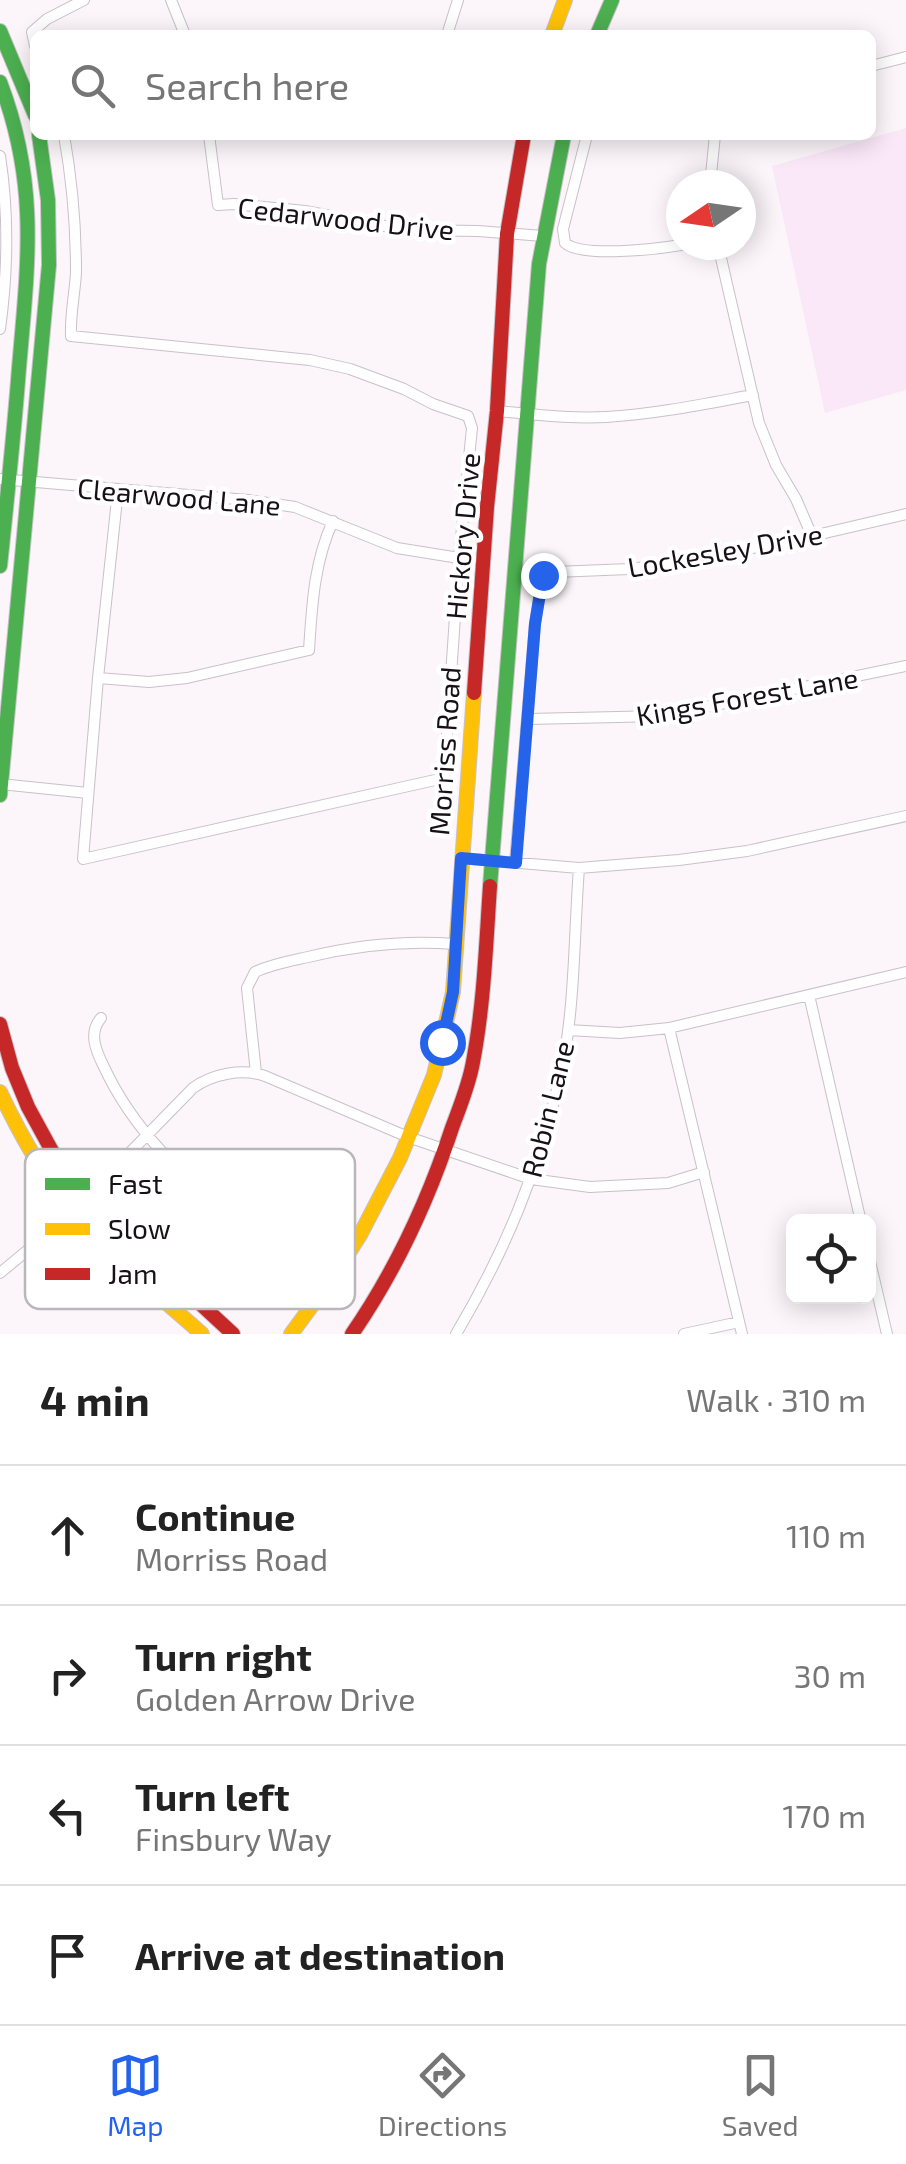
<!DOCTYPE html>
<html lang="en">
<head>
<meta charset="utf-8">
<style>
	body { margin:0; font-family:"Exo 2",sans-serif; background:#f6f6f6; color:#222 }
	.controls { position:absolute; right:30px; bottom:30px; display:grid; overflow:hidden; border-radius:15px; box-shadow:0 5px 25px #0003 }
	.controls button { width:90px; height:90px; display:grid; place-items:center; padding:0; border:0; border-bottom:2px solid #e0e0e0; background:#fff; color:#222; font:50px sans-serif }
	.compass { position:absolute; left:666px; top:170px; width:90px; height:90px; border-radius:50%; background:#fff; box-shadow:0 5px 25px #0003; rotate:257deg }
	.stop { position:absolute; width:30px; height:30px; margin:-22px; border:8px solid #2563eb; border-radius:50%; background:#fff }
	.stop.end { background:#2563eb; border-color:#fff; box-shadow:0 2px 10px #0008 }
	.list { margin:0; padding:0; list-style:none }
	h2 { display:flex; justify-content:space-between; align-items:center; height:130px; margin:0; padding:0 40px; font-size:42px }
	h2 small { font-size:32px; font-weight:400; color:#767676 }
	.list li { display:grid; grid-template-columns:65px 1fr auto; gap:30px; align-items:center; box-sizing:border-box; height:140px; padding:0 40px; border-top:2px solid #e0e0e0 }
	.list b { display:block; font-size:38px; white-space:nowrap }
	.list p { margin:0; font-size:32px; white-space:nowrap; color:#767676 }
	.list em { font-size:32px; font-style:normal; color:#767676 }
	.icon { flex:none; width:55px; height:55px; fill:none; stroke:currentColor; stroke-width:2; stroke-linecap:round; stroke-linejoin:round }
	.map { position:relative; flex:none; width:906px; height:1334px; overflow:hidden }
	.search { position:absolute; background:#fff; box-shadow:0 5px 25px #0003; left:30px; right:30px; top:30px; height:110px; display:flex; align-items:center; gap:25px; box-sizing:border-box; padding:0 35px; border-radius:15px; color:#767676; font-size:38px }
	.sheet { height:690px; background:#fff }
	nav { display:flex; justify-content:space-around; align-items:center; box-sizing:border-box; height:140px; border-top:2px solid #e0e0e0; background:#fff; font-size:28px; color:#767676 }
	nav a { display:grid; justify-items:center; gap:5px }
	nav .on { color:#2563eb }
	.map>svg:first-child { display:block }
	.green { fill:#fae7f8 }
	.lines { fill:none; stroke-linecap:round; stroke-linejoin:round }
	.street-casing { stroke:#c8c1c7; stroke-width:12 }
	.fast-casing { stroke:#c8c1c7; stroke-width:16 }
	.slow-casing { stroke:#c8c1c7; stroke-width:16 }
	.jam-casing { stroke:#c8c1c7; stroke-width:16 }
	.street { stroke:#fffefe; stroke-width:10 }
	.fast { stroke:#4caf50; stroke-width:14 }
	.slow { stroke:#ffc107; stroke-width:14 }
	.jam { stroke:#c62828; stroke-width:14 }
	.route { stroke:#2563eb; stroke-width:12 }
	.labels { text-anchor:middle; dominant-baseline:central; stroke-width:9; stroke-linejoin:round; paint-order:stroke }
	.street-label { font-size:28px; fill:#171016; stroke:#fff }
	.key { fill:#fff; stroke:#b9b7b9; stroke-width:2.5 }
	.key-label { font-size:28px; fill:#171016 }
</style>
</head>
<body>
<div class="map">
<svg width="906" height="1334" viewBox="0 0 906 1334">
	<rect width="100%" height="100%" fill="#fcf6fb"/>
	<path class="green" d="M906,128V390L825,413L772,166Z"/>
	<g class="lines">
		<defs>
			<path id="street" d="M171,0L185,35
				M447,35L458,0
				M35,46L32,32L47,19L84,0
				M871,66L906,57
				M64,135C72,180 76,226 76,272C75,293 70,314 71,336L310,360L350,369L404,389L433,404L468,416L472,428L459,558L444,778L83,859L98,678L118,490
				M209,135L218,205L234,204L305,211L406,230L478,231L543,236
				M587,135L563,229L565,243C582,258 657,249 681,245
				M0,156C9,214 8,271 0,329
				M710,185L715,135
				M718,245L759,423L776,465L796,499L812,536
				M497,411C533,414 569,419 606,417C656,414 704,404 753,395
				M0,479L248,500L295,507L397,548L459,558
				M98,678L149,682L187,678L309,650C312,605 314,562 333,521
				M528,719L662,716L906,666
				M0,784L88,793
				M461,858L579,868L679,860L747,851L906,816
				M515,863L535,623L543,575L555,572L629,569L679,563L812,536L906,514
				M809,995L861,1222
				M101,1018C88,1033 96,1051 104,1067C138,1140 192,1182 250,1233
				M669,1028L742,1334
				M568,1030L620,1033L669,1028L906,972
				M256,1073L247,988L255,972C272,964 290,961 308,957C357,945 404,940 455,944
				M868,1253L887,1334
				M0,1273L64,1220L193,1088C212,1074 242,1068 265,1076L408,1137L531,1179L590,1187L668,1183L704,1172
				M456,1334C506,1250 539,1169 561,1073C575,1010 574,933 579,868
				M684,1334L739,1322"/>
			<path id="fast" d="M0,31L35,115
				M597,35L612,0
				M0,82C39,184 28,263 19,368C14,434 7,500 0,566
				M0,795L49,265L48,200L39,135
				M490,886L539,264L564,135"/>
			<path id="slow" d="M552,35L565,0
				M0,1092C22,1139 48,1184 82,1223C118,1264 162,1298 202,1334
				M291,1334L336,1273L360,1235L400,1158L434,1075L453,992L474,693"/>
			<path id="jam" d="M474,693L487,507L497,411L507,234L524,135
				M0,1024L12,1068L28,1107L52,1151L85,1197L233,1334
				M352,1334C396,1270 428,1201 452,1128C460,1106 469,1085 473,1062C484,1004 486,945 490,886"/>
		</defs>
		<use href="#street" class="street-casing"/>
		<use href="#fast" class="fast-casing"/>
		<use href="#slow" class="slow-casing"/>
		<use href="#jam" class="jam-casing"/>
		<use href="#street" class="street"/>
		<use href="#fast" class="fast"/>
		<use href="#slow" class="slow"/>
		<use href="#jam" class="jam"/>
	</g>
	<g class="lines">
		<path class="route" d="M442,1042L453,992L461,858L516,863L535,624L543,575"/>
	</g>
	<g class="labels">
		<g class="street-label">
			<text transform="translate(346 218) rotate(6)">Cedarwood Drive</text>
			<text transform="translate(179 496) rotate(5)">Clearwood Lane</text>
			<text transform="translate(462 536) rotate(-85)">Hickory Drive</text>
			<text transform="translate(725 550) rotate(-10)">Lockesley Drive</text>
			<text transform="translate(747 696) rotate(-10)">Kings Forest Lane</text>
			<text transform="translate(444 751) rotate(-86)">Morriss Road</text>
			<text transform="translate(547 1109) rotate(-76)">Robin Lane</text>
		</g>
	</g>
	<rect x="25" y="1149" width="330" height="160" rx="15" class="key"/>
	<rect x="45" y="1178" width="45" height="12" fill="#4caf50"/>
	<rect x="45" y="1223" width="45" height="12" fill="#ffc107"/>
	<rect x="45" y="1268" width="45" height="12" fill="#c62828"/>
	<g class="key-label">
		<text x="108" y="1194">Fast</text>
		<text x="108" y="1239">Slow</text>
		<text x="108" y="1284">Jam</text>
	</g>
</svg>
<div class="controls">
<button><svg class="icon" aria-label="locate" viewBox="0 0 24 24"><circle cx="12" cy="12" r="6"/><path d="M12 2v4M12 18v4M2 12h4M18 12h4"/></svg></button>
</div>
<svg class="compass" viewBox="-18 -18 36 36"><path d="M0-13l5 13h-10z" fill="#e53935"/><path d="M0 13l5-13h-10z" fill="#767676"/></svg>
<div class="stop" style="left:442px;top:1042px"></div>
<div class="stop end" style="left:543px;top:575px"></div>
<div class="search"><svg class="icon" aria-label="search" viewBox="0 0 24 24"><circle cx="10" cy="10" r="6"/><path d="M15 15l6 6"/></svg>Search here</div>
</div>
<section class="sheet">
<h2>4 min<small>Walk · 310 m</small></h2>
<ul class="list">
<li><svg class="icon" aria-label="ahead" viewBox="0 0 24 24"><path d="M12 20V5M6 11l6-6 6 6"/></svg><div><b>Continue</b><p>Morriss Road</p></div><em>110 m</em></li>
<li><svg class="icon" aria-label="right" viewBox="0 0 24 24"><path d="M7 20v-9h11M14 6l5 5-5 5"/></svg><div><b>Turn right</b><p>Golden Arrow Drive</p></div><em>30 m</em></li>
<li><svg class="icon" aria-label="left" viewBox="0 0 24 24"><path d="M17 20v-9H6M10 6l-5 5 5 5"/></svg><div><b>Turn left</b><p>Finsbury Way</p></div><em>170 m</em></li>
<li><svg class="icon" aria-label="arrive" viewBox="0 0 24 24"><path d="M6 21V4h12l-3 4 3 4H6"/></svg><div><b>Arrive at destination</b></div></li>
</ul>
</section>
<nav>
<a class="on"><svg class="icon" aria-label="map" viewBox="0 0 24 24"><path d="M3 6l6-2 6 2 6-2v14l-6 2-6-2-6 2zM9 4v14M15 6v14"/></svg>Map</a>
<a><svg class="icon" aria-label="directions" viewBox="0 0 24 24"><path d="M12 3l9 9-9 9-9-9zM9 14v-3h6M13 9l2 2-2 2"/></svg>Directions</a>
<a><svg class="icon" aria-label="saved" viewBox="0 0 24 24"><path d="M7 4h10v16l-5-4-5 4z"/></svg>Saved</a>
</nav>
</body>
</html>
